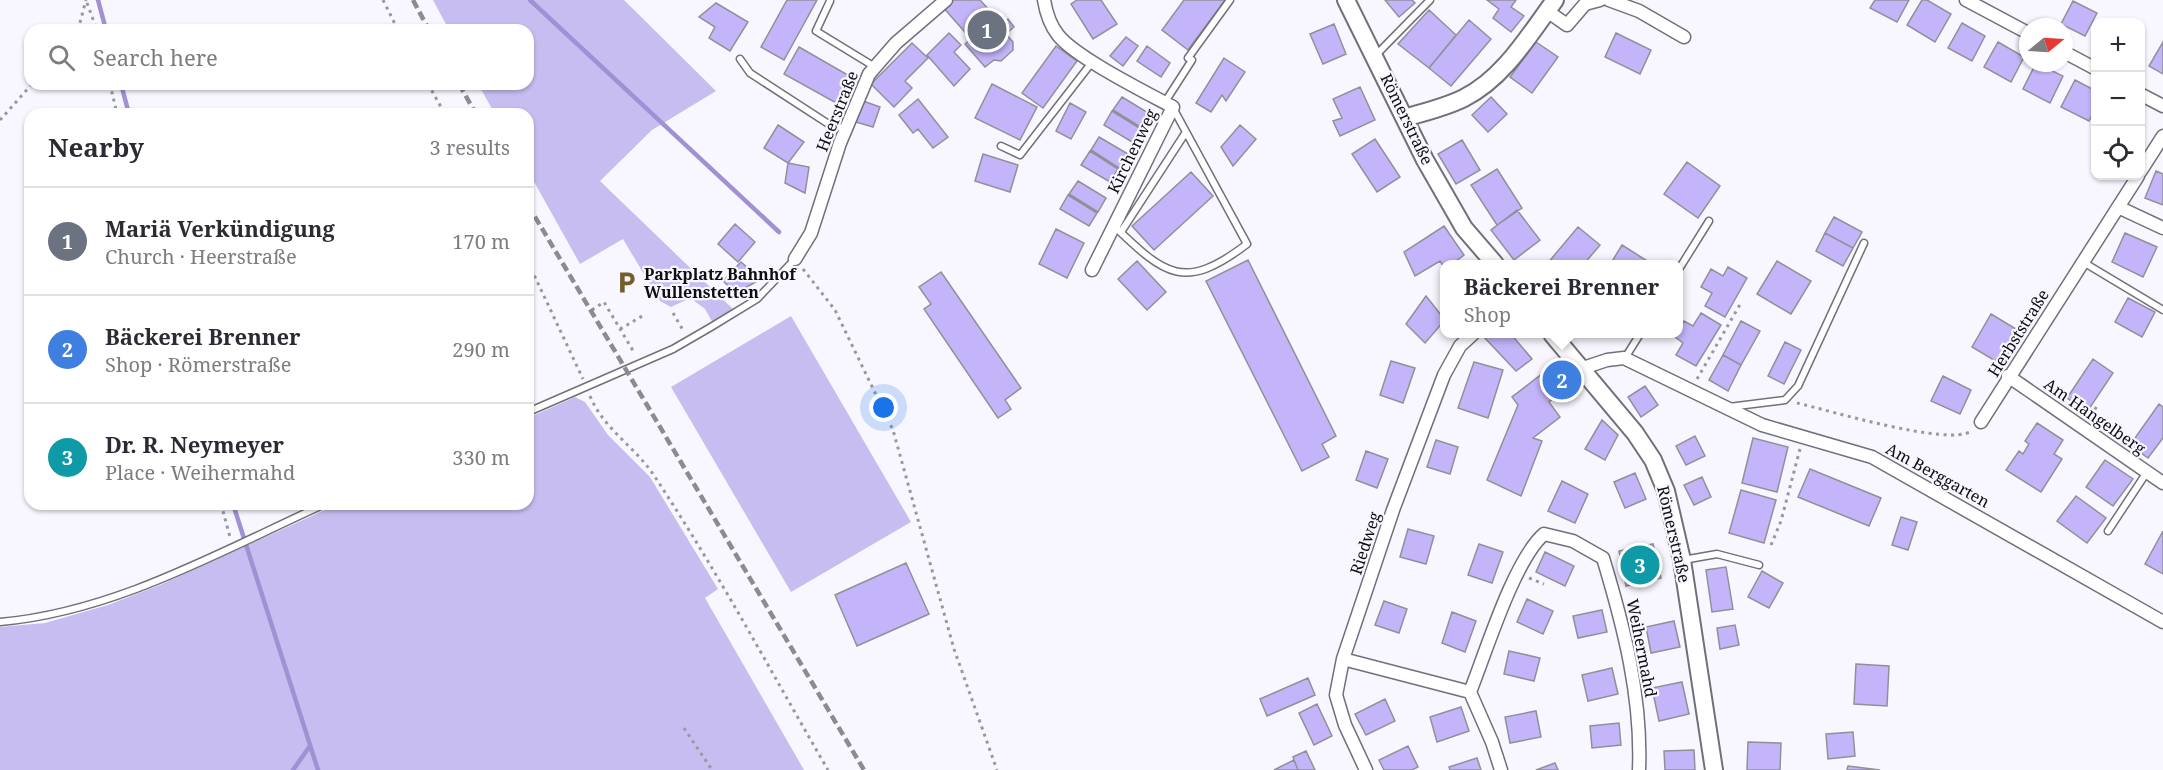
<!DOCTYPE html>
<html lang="en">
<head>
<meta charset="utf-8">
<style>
	body { margin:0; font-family:"Noto Serif",serif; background:#f7f7f7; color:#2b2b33 }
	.controls { position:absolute; right:18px; top:18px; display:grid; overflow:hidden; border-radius:12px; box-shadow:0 2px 4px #0004 }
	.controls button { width:54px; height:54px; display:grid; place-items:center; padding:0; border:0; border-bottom:2px solid #e1e1e2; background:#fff; color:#2b2b33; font:30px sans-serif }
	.compass { position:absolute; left:2019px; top:18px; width:54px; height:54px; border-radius:50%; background:#fff; box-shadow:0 2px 4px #0004; rotate:72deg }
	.you { position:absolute; left:884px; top:408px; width:21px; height:21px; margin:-15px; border:4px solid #fff; border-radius:50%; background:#1a73e8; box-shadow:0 0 0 9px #1a73e833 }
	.badge { display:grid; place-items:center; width:39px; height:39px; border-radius:50%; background:#745d2d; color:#fff; font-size:20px; font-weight:700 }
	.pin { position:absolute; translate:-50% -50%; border:3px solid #fff; box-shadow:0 2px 6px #0006 }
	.popup { position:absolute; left:1440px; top:260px; width:243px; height:78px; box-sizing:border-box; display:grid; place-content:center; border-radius:12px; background:#fff; filter:drop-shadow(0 2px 4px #0005); font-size:20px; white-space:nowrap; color:#7c7c81 }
	.popup b { font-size:22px; color:#2b2b33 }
	.popup::after { content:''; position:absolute; left:50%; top:100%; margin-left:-12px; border:12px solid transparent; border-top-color:#fff }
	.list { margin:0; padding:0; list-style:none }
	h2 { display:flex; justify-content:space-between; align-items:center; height:78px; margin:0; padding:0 24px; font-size:26px }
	h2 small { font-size:20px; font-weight:400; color:#7c7c81 }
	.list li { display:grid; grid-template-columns:39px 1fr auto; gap:18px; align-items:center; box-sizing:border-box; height:108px; padding:0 24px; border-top:2px solid #e1e1e2 }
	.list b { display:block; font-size:22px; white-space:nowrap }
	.list p { margin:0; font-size:20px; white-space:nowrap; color:#7c7c81 }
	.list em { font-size:20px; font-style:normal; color:#7c7c81 }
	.icon { flex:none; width:33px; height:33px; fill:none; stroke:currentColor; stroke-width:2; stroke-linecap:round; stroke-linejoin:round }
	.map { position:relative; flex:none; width:2163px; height:770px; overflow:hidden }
	.search { position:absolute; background:#fff; box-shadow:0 2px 4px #0004; left:24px; top:24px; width:510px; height:66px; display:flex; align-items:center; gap:15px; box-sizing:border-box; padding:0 21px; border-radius:18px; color:#7c7c81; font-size:22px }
	.panel { position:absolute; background:#fff; box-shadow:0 2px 4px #0004; left:24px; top:108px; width:510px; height:402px; border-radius:18px }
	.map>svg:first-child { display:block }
	.green { fill:#c8bdf1 }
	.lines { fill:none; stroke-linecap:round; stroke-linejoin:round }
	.stream { stroke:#a191d4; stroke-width:4.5 }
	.building { fill:#c4b5fa; stroke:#919099; stroke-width:1.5 }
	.lane-casing { stroke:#717079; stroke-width:9 }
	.street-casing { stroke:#717079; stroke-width:15 }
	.secondary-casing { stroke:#717079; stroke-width:20 }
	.path { stroke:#99989e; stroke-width:3; stroke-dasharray:3 4.5; stroke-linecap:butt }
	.lane { stroke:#fff; stroke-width:6 }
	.street { stroke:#fff; stroke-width:12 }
	.secondary { stroke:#fff; stroke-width:16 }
	.rail { stroke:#8c8b91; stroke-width:4.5; stroke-dasharray:9 4.5; stroke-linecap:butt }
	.labels { text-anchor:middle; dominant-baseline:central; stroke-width:4.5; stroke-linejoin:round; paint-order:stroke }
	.street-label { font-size:16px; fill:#0e0d10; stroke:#f8f7ff }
	.poi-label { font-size:16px; font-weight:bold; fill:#0e0d10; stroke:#f8f7ff; text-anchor:start }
</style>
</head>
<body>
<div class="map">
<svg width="2163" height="770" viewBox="0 0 2163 770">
	<rect width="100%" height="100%" fill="#f8f7ff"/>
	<path class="green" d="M433,0H624L716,91L652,130L600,181L735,311L714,325L705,309L693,300H686L671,307L660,301L623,239L580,264L528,171V114H495L478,84H528V30H449Z
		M791,316L911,522L791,592L671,387Z
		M575,397L585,402L608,435L650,477L718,589L705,598L804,770H0V627L45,623L108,605L160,585L338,504H528V418Z"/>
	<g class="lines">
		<path class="stream" d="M98,0L106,30
			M530,0L779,232
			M121,84L129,114
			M233,504L318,770
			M293,770L310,746"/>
	</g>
	<path class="building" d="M787,0H817L784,60L761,47Z
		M949,0H980L1002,24L1008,19L1014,27L1006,34L1013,42V50L1001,61L994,60L985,67L965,44L971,39L942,6Z
		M1077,0H1101L1117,24L1093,39L1071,4Z
		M1184,0H1225L1188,50L1162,30Z
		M1385,0H1412L1415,3L1399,17Z
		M1487,0H1516L1511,7L1524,16L1511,32L1493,18L1499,9Z
		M1875,0H1909L1897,22L1870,8Z
		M1922,0H1927L1951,14L1935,42L1907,25Z
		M2073,1L2097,13L2085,36L2061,24Z
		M716,3L748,22L730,51L709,38L715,27L699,17Z
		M1429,10L1456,35L1429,68L1398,44Z
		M1469,20L1491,39L1451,86L1429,68Z
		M1962,23L1985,36L1972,61L1948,48Z
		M1334,24L1346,54L1323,64L1310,34Z
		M949,33L961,45L954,52L970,69L954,86L927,55Z
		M1616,33L1651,50L1640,74L1605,57Z
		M1126,37L1138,46L1123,66L1110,56Z
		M1536,42L1558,57L1532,93L1510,77Z
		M1998,42L2024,57L2011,82L1984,67Z
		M2163,42V74L2149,66Z
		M912,43L928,58L905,81L912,88L894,107L871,84Z
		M1056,46L1077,61L1043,108L1022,93Z
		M1147,46L1170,63L1161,77L1137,61Z
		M799,47L853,78L838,104L784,74Z
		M1224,58L1245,72L1226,101L1222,95L1211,112L1196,103Z
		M2036,63L2063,76L2050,103L2023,89Z
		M2075,80L2096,91V107L2089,121L2061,107Z
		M992,84L1037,107L1020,140L975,118Z
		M1360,87L1375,120L1340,136L1333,121L1342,118L1333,99Z
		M1122,97L1150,114L1142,128L1113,110Z
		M1491,97L1507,114L1488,132L1472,115Z
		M918,99L948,137L933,148L918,129L913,133L899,115Z
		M863,101L880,107L873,127L856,122Z
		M1070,103L1086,112L1071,139L1056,131Z
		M1112,111L1141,129L1132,142L1104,125Z
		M778,125L804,142L788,163L764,148Z
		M1240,125L1256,139L1233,166L1221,147Z
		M1099,137L1128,154L1119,168L1091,150Z
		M1375,139L1400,177L1377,192L1352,154Z
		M1462,140L1480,170L1456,184L1438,154Z
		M1090,151L1118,169L1110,182L1081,165Z
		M983,154L1018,165L1010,192L975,181Z
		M1687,162L1720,186L1698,218L1664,194Z
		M788,163L809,167L805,193L785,183Z
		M1497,169L1522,208L1497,225L1471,185Z
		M2156,171L2163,174V205L2145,198Z
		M1191,172L1213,196L1154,250L1132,226Z
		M1078,181L1106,198L1098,212L1069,194Z
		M1068,195L1097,213L1089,226L1060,209Z
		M1517,210L1540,240L1514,260L1491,230Z
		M1834,217L1862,232L1853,248L1825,233Z
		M735,224L755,242L738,262L718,244Z
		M1444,226L1464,255L1452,264H1445V269L1440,261L1415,276L1404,252Z
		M1578,227L1600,245L1584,264H1547Z
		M1056,229L1084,243L1067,278L1039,264Z
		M1825,233L1853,248L1843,266L1816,251Z
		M2125,233L2157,247L2143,277L2112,262Z
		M1622,245L1652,264H1613L1611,263Z
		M1248,260L1336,436L1322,444L1329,457L1302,471L1206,281Z
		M1137,261L1166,292L1147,310L1118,279Z
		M1777,261L1811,281L1791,314L1757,294Z
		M741,262L761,279L736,293L723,281Z
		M1728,267L1747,278L1725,317L1705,306L1712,293L1701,287L1711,269L1723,276Z
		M941,272L1021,388L1005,400L1011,409L998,418L924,309L931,304L919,287Z
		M1426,296L1445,320L1425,343L1406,324Z
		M2128,298L2155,312L2142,337L2115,322Z
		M1701,313L1721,325L1696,366L1676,355L1683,343L1675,337L1684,321L1693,326Z
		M1991,314L2021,332L2002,365L1972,347Z
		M1741,321L1760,331L1741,365L1723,355Z
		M1481,334H1511L1532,359L1516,371Z
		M1785,342L1801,350L1784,384L1768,376Z
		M1723,355L1741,365L1728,391L1709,380Z
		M2093,359L2113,373L2087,412L2067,398Z
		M1391,361L1415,368L1403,403L1380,395Z
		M1474,362L1503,370L1488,418L1458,408Z
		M1556,363L1573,383L1549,402L1560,417L1533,438L1542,441L1521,496L1487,480L1518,405L1512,397Z
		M1943,376L1971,390L1960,414L1931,401Z
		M1645,386L1658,405L1641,417L1628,397Z
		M2159,404L2163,407V438L2148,458L2130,445Z
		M1602,420L1618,435L1605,460L1585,449Z
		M2037,423L2063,440L2054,454L2062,459L2041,492L2006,470L2019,451L2023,454L2029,444L2025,441Z
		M1695,436L1705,456L1686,465L1676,446Z
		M1753,438L1788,447L1777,492L1742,483Z
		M1436,440L1458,447L1450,474L1427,467Z
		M1366,451L1388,459L1377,488L1356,480Z
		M2105,460L2133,479L2113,506L2086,487Z
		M1810,469L1881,498L1869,526L1798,497Z
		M1635,473L1646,499L1625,508L1614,482Z
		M1702,477L1711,497L1694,505L1684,485Z
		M1562,481L1588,494L1575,523L1548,511Z
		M1741,490L1776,500L1764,543L1729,533Z
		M2076,496L2106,518L2087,543L2057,521Z
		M1901,517L1917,522L1908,550L1892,545Z
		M1408,529L1434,536L1426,564L1400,557Z
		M2163,531V574L2145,564Z
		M1479,544L1503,552L1492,583L1468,575Z
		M1653,544L1661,578L1626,586L1619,551Z
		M1545,552L1574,566L1565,586L1536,572Z
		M906,563L929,614L857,646L835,595Z
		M1726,567L1733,609L1712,612L1706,570Z
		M1762,571L1783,583L1769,608L1748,597Z
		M1527,599L1553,611L1543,634L1517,622Z
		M1384,601L1407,609L1399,633L1375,625Z
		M1602,610L1607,632L1578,638L1573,616Z
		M1452,612L1476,621L1465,652L1442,643Z
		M1674,621L1680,647L1651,653L1646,627Z
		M1735,625L1739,645L1720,649L1717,628Z
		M1509,651L1540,658L1534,681L1504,674Z
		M1856,664L1889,666L1887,706L1854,704Z
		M1612,668L1618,694L1588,701L1582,675Z
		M1308,678L1315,695L1267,716L1260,699Z
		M1682,682L1689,714L1659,721L1652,688Z
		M1385,699L1395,721L1366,735L1355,714Z
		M1317,704L1332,736L1314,745L1299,713Z
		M1461,707L1469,731L1437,742L1430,717Z
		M1536,711L1541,737L1510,743L1505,717Z
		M1619,723L1621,745L1592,748L1590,726Z
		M1853,732L1855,756L1828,759L1826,734Z
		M1748,742L1781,743L1780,770H1747Z
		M1408,746L1418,767L1412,770H1384L1379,760Z
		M1694,750L1695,770H1665L1664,751Z
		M1306,751L1315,770H1298L1294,760L1293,757Z
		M1477,758L1481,770H1450L1449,767Z
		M1294,760L1298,770H1274Z
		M1555,763L1558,770H1536Z
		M1848,766L1880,770H1847Z"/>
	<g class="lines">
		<defs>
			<path id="lane" d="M830,1L816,31L875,67
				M1376,55L1430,0
				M740,59L750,73L827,123L845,129
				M1165,102L1192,60L1188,58L1230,0
				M1001,146L1020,155L1093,61
				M1114,226C1165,275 1184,292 1247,244L1173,108
				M1121,232L1186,132
				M2083,262L2163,310
				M1679,269L1709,221
				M1625,358L1640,334
				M1729,407L1785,400L1798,386L1864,243
				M528,412L673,349L711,327L757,299L795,259
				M2108,531L2147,472
				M1683,560L1717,554L1759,565
				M0,622C115,612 221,551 325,504"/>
			<path id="street" d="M1044,0C1046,12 1050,25 1058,35C1075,57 1145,92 1173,107L1092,270
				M1609,0L1639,11L1684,37
				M1966,0L2028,33
				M1547,11L1567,25L1585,4L1600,0
				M2064,52L2096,69
				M2140,94L2163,106
				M2140,172L2163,136
				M2118,207L2163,228
				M795,259L811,233L840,143L869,74L896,43L946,0
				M1583,368L1607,360L1624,358L1762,425L1872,457L2163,622
				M2008,376L2163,483
				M1981,422L2138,176
				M1343,659L1470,692
				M1366,770L1345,725L1336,695L1343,659L1393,510L1444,375L1460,346L1473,334
				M1501,770L1492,742L1470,692C1486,652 1514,560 1544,534L1573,541L1603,558C1624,627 1642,698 1639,770"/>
			<path id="secondary" d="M1346,0L1425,160L1464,228L1495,264
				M1407,117C1426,112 1446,107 1464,98C1504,78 1529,35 1555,0
				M1552,334L1635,433L1653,460L1666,491L1682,560L1714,770"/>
		</defs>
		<use href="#lane" class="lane-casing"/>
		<use href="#street" class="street-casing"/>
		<use href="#secondary" class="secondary-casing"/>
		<path class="path" d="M383,0L398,30
			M87,3L97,30
			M78,30L86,0
			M110,84L117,114
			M428,84L445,114
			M0,120L32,84
			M528,262L583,379
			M803,269L835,310L893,430L954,649L997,770
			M592,310L604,302L635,354
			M673,313L684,332
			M620,329L644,315
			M1697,379L1742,301
			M590,396C604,430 636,447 655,477C718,572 771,672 828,770
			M1797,403C1828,410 1949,447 1971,431
			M2091,416L2097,406
			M221,504L230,537
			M1771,545L1781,521L1800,449
			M1529,578L1544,584
			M684,728L712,770"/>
		<use href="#lane" class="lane"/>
		<use href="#street" class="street"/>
		<use href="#secondary" class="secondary"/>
		<path class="rail" d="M413,0L429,30
			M459,84L476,114
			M528,205L864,770"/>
	</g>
	<defs>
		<symbol id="parking-bare" viewBox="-9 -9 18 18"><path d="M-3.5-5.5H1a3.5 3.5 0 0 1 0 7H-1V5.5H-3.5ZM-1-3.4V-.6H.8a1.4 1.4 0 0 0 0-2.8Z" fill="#745d2d" stroke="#f8f7ff" stroke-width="2.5" paint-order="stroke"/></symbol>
	</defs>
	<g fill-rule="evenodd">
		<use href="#parking-bare" x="610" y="266" width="33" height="33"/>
	</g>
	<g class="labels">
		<g class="street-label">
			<text transform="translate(837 111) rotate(-68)">Heerstraße</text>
			<text transform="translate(1407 119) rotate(64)">Römerstraße</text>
			<text transform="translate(1132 151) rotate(-64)">Kirchenweg</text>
			<text transform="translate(2018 333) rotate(-58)">Herbststraße</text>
			<text transform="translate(2095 416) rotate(35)">Am Hangelberg</text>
			<text transform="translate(1938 475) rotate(29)">Am Berggarten</text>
			<text transform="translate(1674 534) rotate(77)">Römerstraße</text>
			<text transform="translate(1365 543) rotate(-72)">Riedweg</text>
			<text transform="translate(1642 648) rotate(79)">Weihermahd</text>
		</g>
		<g class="poi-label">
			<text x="644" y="274">Parkplatz Bahnhof<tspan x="644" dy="18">Wullenstetten</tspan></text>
		</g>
	</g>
</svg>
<div class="controls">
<button>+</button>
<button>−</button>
<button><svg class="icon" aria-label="locate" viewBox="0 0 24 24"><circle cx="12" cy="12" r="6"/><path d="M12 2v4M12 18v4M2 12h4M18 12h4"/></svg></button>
</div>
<svg class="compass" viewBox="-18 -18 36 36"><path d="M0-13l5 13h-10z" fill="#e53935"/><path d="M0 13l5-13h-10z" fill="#7c7c81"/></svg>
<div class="you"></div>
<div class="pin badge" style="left:987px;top:30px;background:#6b7280">1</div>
<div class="pin badge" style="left:1562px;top:380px;background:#3f7fe0">2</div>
<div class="popup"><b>Bäckerei Brenner</b>Shop</div>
<div class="pin badge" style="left:1640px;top:565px;background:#0f9aa8">3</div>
<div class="search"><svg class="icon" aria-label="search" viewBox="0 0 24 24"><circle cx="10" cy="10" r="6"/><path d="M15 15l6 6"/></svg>Search here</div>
<section class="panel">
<h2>Nearby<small>3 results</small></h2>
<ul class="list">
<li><span class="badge" style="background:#6b7280">1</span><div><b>Mariä Verkündigung</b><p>Church · Heerstraße</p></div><em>170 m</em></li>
<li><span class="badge" style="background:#3f7fe0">2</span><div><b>Bäckerei Brenner</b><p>Shop · Römerstraße</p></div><em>290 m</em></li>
<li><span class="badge" style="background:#0f9aa8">3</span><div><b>Dr. R. Neymeyer</b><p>Place · Weihermahd</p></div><em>330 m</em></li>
</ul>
</section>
</div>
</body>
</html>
